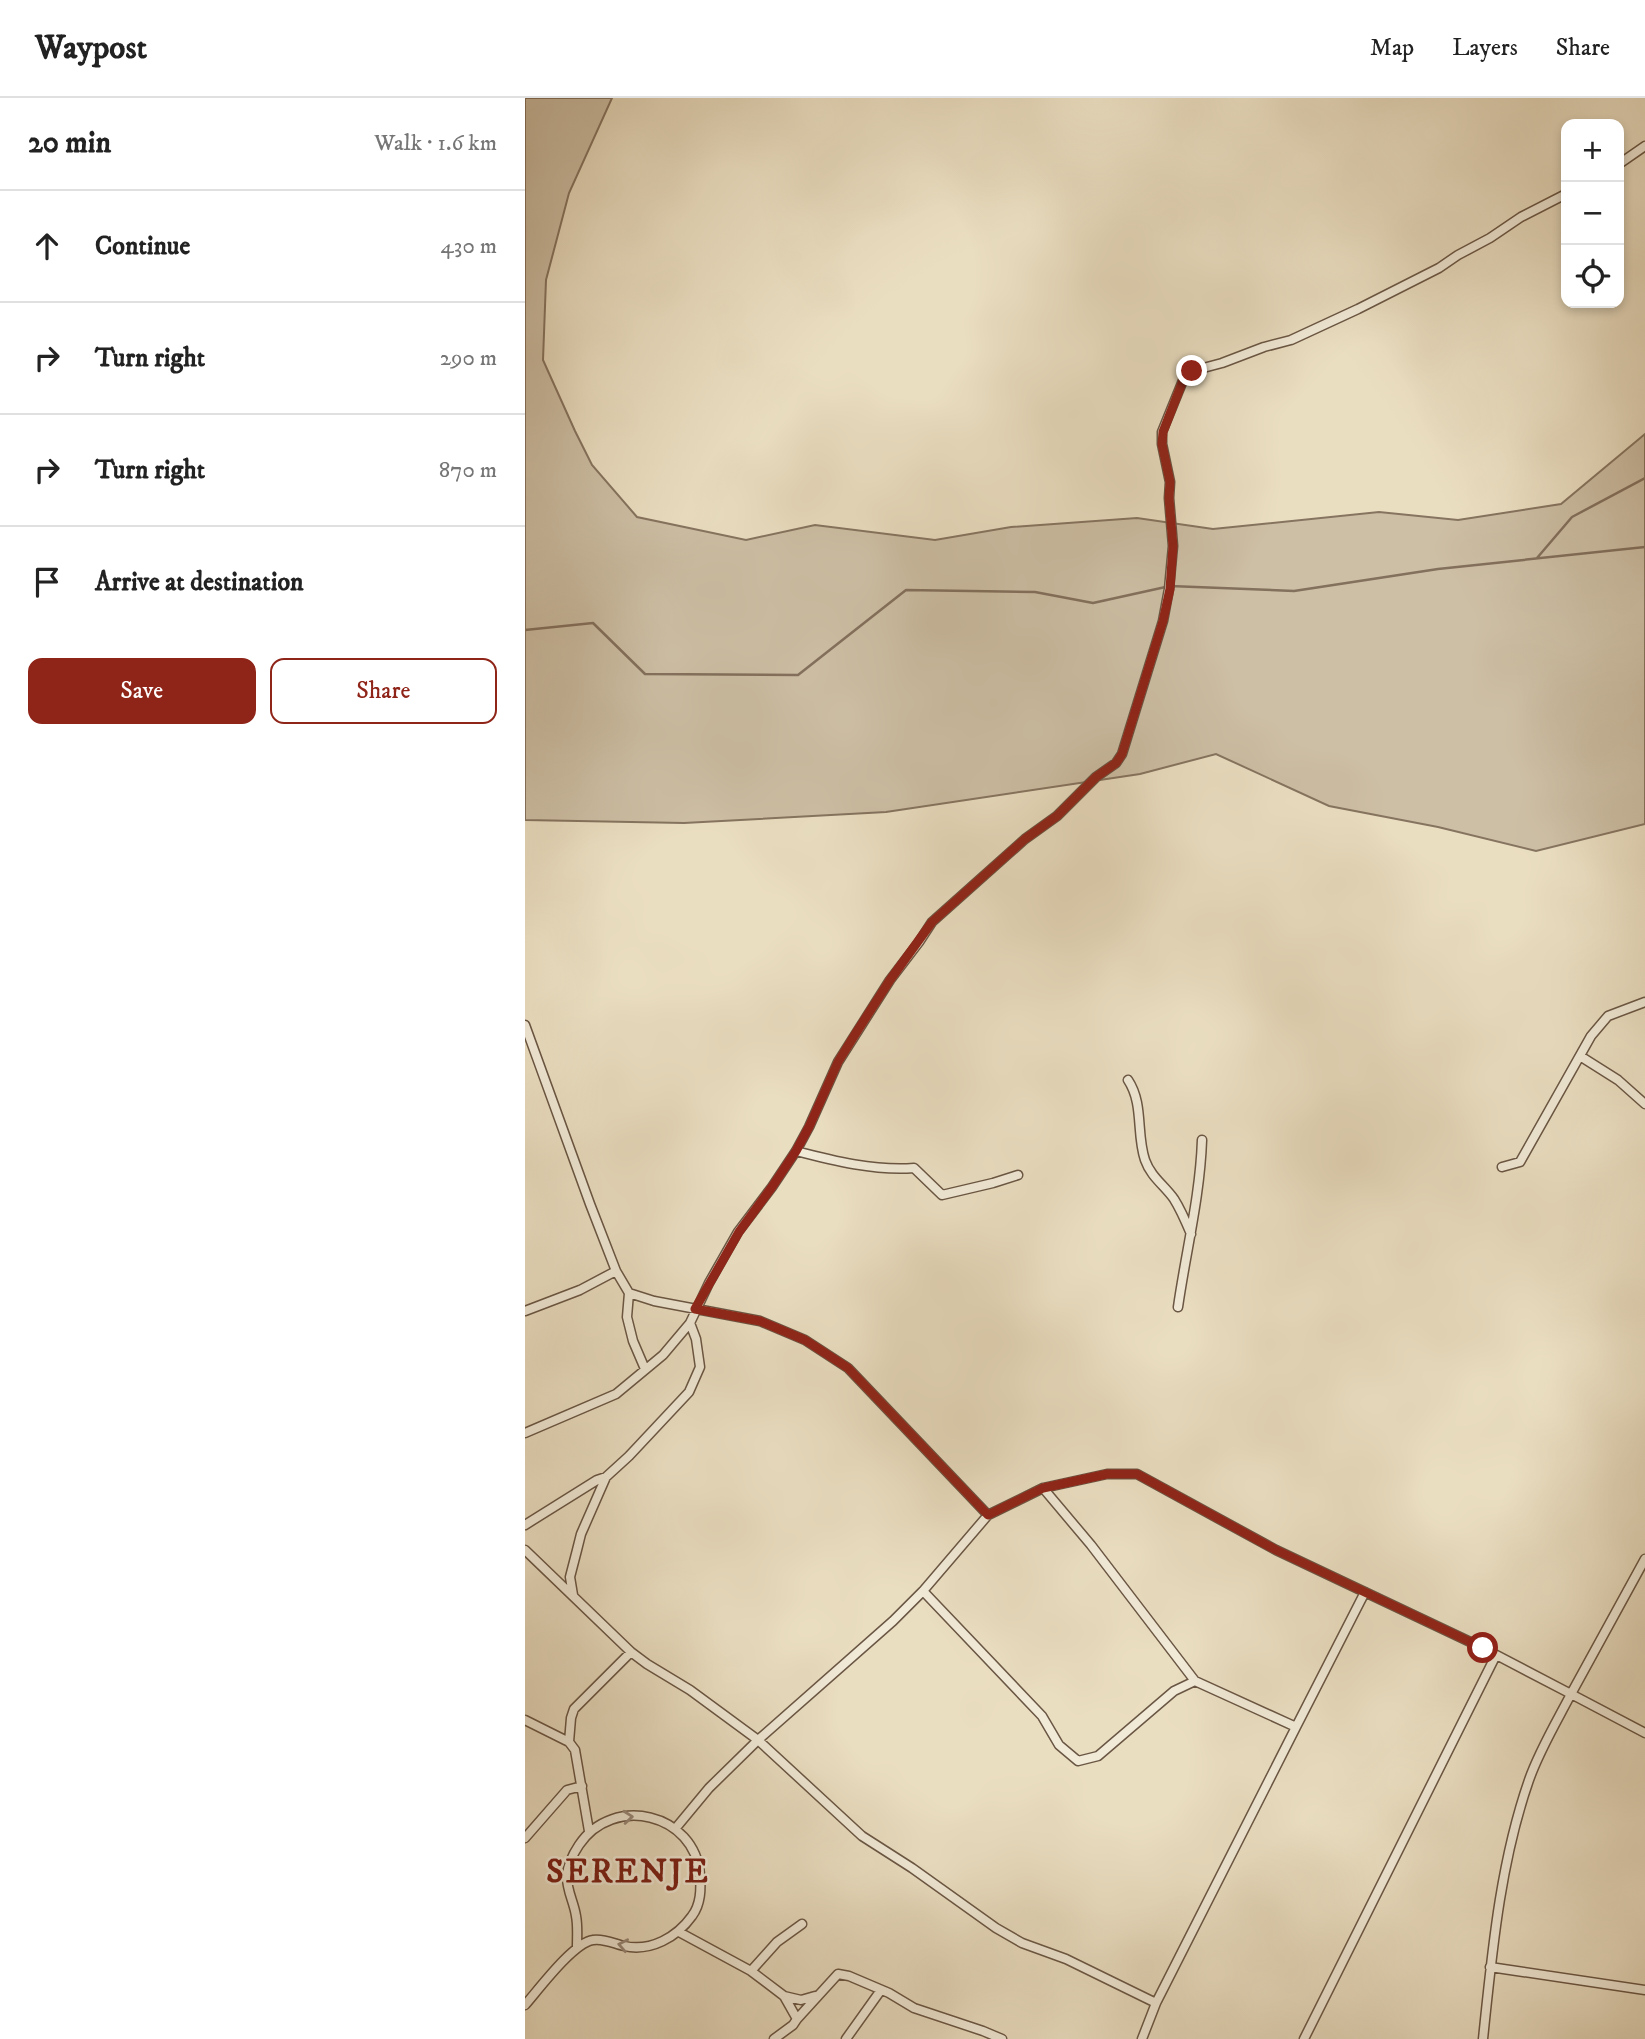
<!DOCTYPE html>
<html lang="en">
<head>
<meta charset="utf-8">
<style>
	body { margin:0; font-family:"IM FELL DW Pica",serif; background:#f2f2f2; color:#222 }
	.controls { position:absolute; right:21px; top:21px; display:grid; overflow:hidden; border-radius:14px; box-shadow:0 4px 10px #0003 }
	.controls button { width:63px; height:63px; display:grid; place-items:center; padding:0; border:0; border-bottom:2px solid #e0e0e0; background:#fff; color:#222; font:35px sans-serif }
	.stop { position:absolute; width:21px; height:21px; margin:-16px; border:5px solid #8f2418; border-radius:50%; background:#fff }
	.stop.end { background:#8f2418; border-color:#fff; box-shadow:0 2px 7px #0008 }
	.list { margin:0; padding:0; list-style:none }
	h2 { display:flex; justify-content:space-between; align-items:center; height:91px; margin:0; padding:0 28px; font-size:30px }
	h2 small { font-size:23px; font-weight:400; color:#767676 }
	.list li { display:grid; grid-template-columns:46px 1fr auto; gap:21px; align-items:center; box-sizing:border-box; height:112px; padding:0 28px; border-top:2px solid #e0e0e0 }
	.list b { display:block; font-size:26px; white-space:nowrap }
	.list em { font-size:23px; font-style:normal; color:#767676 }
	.actions { display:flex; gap:14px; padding:21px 28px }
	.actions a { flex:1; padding:16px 0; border:2px solid #8f2418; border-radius:14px; text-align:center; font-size:24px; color:#8f2418 }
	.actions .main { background:#8f2418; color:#fff }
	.icon { flex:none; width:38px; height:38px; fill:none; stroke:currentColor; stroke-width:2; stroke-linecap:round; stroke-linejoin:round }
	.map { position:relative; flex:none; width:1120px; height:1941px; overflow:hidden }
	header { display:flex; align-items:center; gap:42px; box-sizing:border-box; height:98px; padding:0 35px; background:#fff; border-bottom:2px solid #e0e0e0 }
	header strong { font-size:33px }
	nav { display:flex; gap:38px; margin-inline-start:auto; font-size:24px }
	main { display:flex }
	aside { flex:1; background:#fff }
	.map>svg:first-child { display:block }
	.green { fill:#cdbfa5; stroke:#867460; stroke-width:2 }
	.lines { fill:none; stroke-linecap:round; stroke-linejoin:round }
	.stream { stroke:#83705d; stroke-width:2.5 }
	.street-casing { stroke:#6a5644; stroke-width:11 }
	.street { stroke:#f1ead7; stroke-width:8 }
	.oneway { stroke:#988979 }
	.route { stroke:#8f2418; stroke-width:9 }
	.labels { text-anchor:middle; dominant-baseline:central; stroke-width:5; stroke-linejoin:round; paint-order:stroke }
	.district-label { font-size:33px; font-weight:bold; letter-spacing:2px; fill:#7a1f14; stroke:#f1ead7 }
</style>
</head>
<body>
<header>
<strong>Waypost</strong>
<nav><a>Map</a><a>Layers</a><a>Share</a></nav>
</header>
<main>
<aside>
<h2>20 min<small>Walk · 1.6 km</small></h2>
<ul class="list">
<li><svg class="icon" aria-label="ahead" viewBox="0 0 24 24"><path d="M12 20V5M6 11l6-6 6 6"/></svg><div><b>Continue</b></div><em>430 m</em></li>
<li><svg class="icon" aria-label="right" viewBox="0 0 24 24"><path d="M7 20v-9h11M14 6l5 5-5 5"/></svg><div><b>Turn right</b></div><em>290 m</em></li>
<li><svg class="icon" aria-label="right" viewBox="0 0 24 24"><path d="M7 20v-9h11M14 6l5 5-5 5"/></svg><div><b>Turn right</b></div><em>870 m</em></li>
<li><svg class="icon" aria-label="arrive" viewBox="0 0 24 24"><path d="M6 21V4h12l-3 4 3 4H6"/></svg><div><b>Arrive at destination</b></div></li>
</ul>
<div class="actions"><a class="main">Save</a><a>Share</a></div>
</aside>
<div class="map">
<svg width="1120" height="1941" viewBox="0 0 1120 1941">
	<rect width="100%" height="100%" fill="#eadec1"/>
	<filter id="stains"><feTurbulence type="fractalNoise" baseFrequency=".00286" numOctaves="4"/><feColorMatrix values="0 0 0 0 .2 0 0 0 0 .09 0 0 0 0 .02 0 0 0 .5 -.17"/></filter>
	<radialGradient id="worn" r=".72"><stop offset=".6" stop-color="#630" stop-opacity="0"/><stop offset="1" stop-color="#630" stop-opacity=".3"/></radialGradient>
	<path class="green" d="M0,0H87L44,95L21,182L18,262L50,333L67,367L112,419L221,442L290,427L410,442L486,429L612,420L688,431L854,414L933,422L1036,406L1120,336V726L1011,753L913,729L804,708L691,656L615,676L361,714L159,725L0,722Z"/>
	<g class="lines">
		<path class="stream" d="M1012,460L1047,419L1120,380
			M0,532L68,525L120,576L273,577L381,492L510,494L568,505L645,488L769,493L913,471L1120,449"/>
		<defs>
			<path id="street" d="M1094,66L1120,48
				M0,927L65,1106L91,1173L104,1195L129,1203L235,1223L280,1242L323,1270L463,1417
				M1055,958L1093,982L1120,1006
				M603,982C619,1006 611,1036 620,1062C626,1079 639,1087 649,1101C656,1112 661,1124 666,1136
				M271,1053C309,1063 350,1073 389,1070L417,1097L468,1085L493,1077
				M977,1069L995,1064L1066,938L1083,918L1120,904
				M104,1195L102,1219L108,1243L120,1271
				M653,1209C661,1153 675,1099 677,1042
				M0,1213L55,1192L91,1173
				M0,1335L91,1296L138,1257L165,1225
				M518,1390L566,1447L670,1583
				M0,1427L72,1382L81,1379L104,1358L164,1294L175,1269L171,1241L165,1225L184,1185L213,1134L247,1089L271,1053L284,1029L313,964L365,882L394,844L407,824L500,741L532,718L571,679L591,665L597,656L638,523L644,491L648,448L644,400L645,384L637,346V334L659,280L667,273L697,265L739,249L766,242L833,211L914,170L933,157L965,140L996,119L1041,96
				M0,1452L106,1554L122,1566L165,1592L233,1642L184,1690L150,1731
				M398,1493L517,1618L534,1647L553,1663L573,1658L649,1593L670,1583L771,1629L631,1905
				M48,1497L45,1479L52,1452L56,1436L81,1379
				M0,1622L44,1644L50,1652L64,1733
				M771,1629L840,1494
				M44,1644L46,1620L49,1611L106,1554
				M0,1740L42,1692L57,1688
				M277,1826L252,1844L226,1873L259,1898L272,1921L313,1876L324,1878L364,1895L389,1910L458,1933L477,1941
				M154,1834L226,1873
				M965,1869L1120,1892
				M259,1898L276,1902L290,1898
				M0,1907C14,1891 48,1845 68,1842C78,1840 90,1846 99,1848C126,1854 152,1839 167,1818C176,1806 176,1791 175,1777C170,1715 88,1696 54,1747C48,1756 43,1766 42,1777C41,1791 49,1804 51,1818C53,1828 52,1839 52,1849
				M249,1941L268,1927L272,1921
				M321,1941L356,1892
				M617,1941L631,1905L541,1861L497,1845L471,1830L387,1770L337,1738L233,1642L368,1523L398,1493L463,1417L518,1390L582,1376H612L751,1452L958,1550L1046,1596L1120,1461
				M779,1941L971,1557
				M958,1941C967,1855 975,1765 1004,1682C1014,1653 1032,1623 1046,1596L1120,1635"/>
		</defs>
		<use href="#street" class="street-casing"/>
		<use href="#street" class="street"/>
	</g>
	<defs><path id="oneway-chevron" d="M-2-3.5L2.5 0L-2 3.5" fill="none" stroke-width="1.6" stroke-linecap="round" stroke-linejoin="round" transform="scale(1.75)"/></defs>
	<g class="oneway">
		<use href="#oneway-chevron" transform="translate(103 1719) rotate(-5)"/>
		<use href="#oneway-chevron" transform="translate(98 1847) rotate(-169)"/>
	</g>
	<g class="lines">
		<path class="route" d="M667,273L659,280L638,334L637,346L645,384L644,400L648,448L645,491L638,523L597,656L591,665L571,679L532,718L500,741L407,824L365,882L331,935L313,964L284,1029L271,1053L247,1089L214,1134L170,1211L235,1223L280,1242L323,1270L463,1417L518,1390L582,1376H612L751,1452L958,1550"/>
	</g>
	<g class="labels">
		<g class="district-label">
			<text x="103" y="1774">SERENJE</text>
		</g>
	</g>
	<rect width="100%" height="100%" filter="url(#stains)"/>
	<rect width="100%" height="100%" fill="url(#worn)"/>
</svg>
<div class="controls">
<button>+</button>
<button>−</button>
<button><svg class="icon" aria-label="locate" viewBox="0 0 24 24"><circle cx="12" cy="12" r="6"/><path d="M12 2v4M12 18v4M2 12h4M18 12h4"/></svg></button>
</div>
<div class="stop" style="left:958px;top:1550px"></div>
<div class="stop end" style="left:667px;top:273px"></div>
</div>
</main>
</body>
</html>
